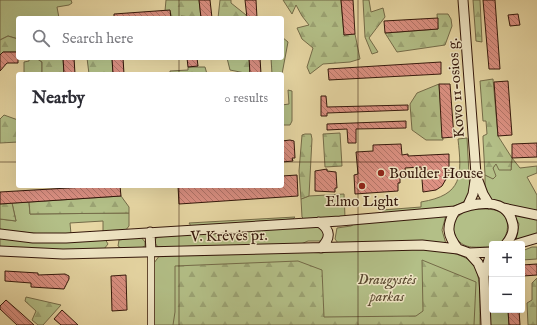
<!DOCTYPE html>
<html lang="en">
<head>
<meta charset="utf-8">
<style>
	body { margin:0; font-family:"IM FELL English",serif; background:#f7f7f7; color:#2b2b33 }
	.controls { position:absolute; right:12px; bottom:12px; display:grid; overflow:hidden; border-radius:4px; box-shadow:0 4px 16px #0002 }
	.controls button { width:36px; height:36px; display:grid; place-items:center; padding:0; border:0; border-bottom:1px solid #e1e1e2; background:#fff; color:#2b2b33; font:20px sans-serif }
	.list { margin:0; padding:0; list-style:none }
	h2 { display:flex; justify-content:space-between; align-items:center; height:52px; margin:0; padding:0 16px; font-size:17px }
	h2 small { font-size:13px; font-weight:400; color:#7c7c81 }
	.icon { flex:none; width:22px; height:22px; fill:none; stroke:currentColor; stroke-width:2; stroke-linecap:round; stroke-linejoin:round }
	.map { position:relative; flex:none; width:537px; height:325px; overflow:hidden }
	.search { position:absolute; background:#fff; box-shadow:0 4px 16px #0002; left:16px; top:16px; width:268px; height:44px; display:flex; align-items:center; gap:10px; box-sizing:border-box; padding:0 14px; border-radius:4px; color:#7c7c81; font-size:15px }
	.panel { position:absolute; background:#fff; box-shadow:0 4px 16px #0002; left:16px; top:72px; width:268px; height:116px; border-radius:4px }
	.map>svg:first-child { display:block }
	.green { fill:#b3bf87; stroke:#746b48 }
	.forest { fill:url(#forest-firs); stroke:#746b48 }
	.building { fill:url(#building-back-hatch); stroke:#34170a }
	.lines { fill:none; stroke-linecap:round; stroke-linejoin:round }
	.street-casing { stroke:#614730; stroke-width:8 }
	.secondary-casing { stroke:#34170a; stroke-width:11 }
	.street { stroke:#efe5c4; stroke-width:6 }
	.secondary { stroke:#efe5c4; stroke-width:9 }
	.grid { fill:none; stroke:#34170a; stroke-width:1; stroke-opacity:0.55 }
	.poi-dot { fill:#8f2418; stroke:#efe5c4; stroke-width:1.5 }
	.labels { text-anchor:middle; dominant-baseline:central; stroke-width:3; stroke-linejoin:round; paint-order:stroke }
	.street-label { font-size:15px; fill:#34170a; stroke:#efe5c4 }
	.poi-label { font-size:15px; fill:#34170a; stroke:#efe5c4; text-anchor:start }
	.park-label { font-size:15px; font-style:italic; fill:#5a4930; stroke:#efe5c4 }
</style>
</head>
<body>
<div class="map">
<svg width="537" height="325" viewBox="0 0 537 325">
	<defs>
		<pattern id="forest-firs" width="22" height="20" patternUnits="userSpaceOnUse"><rect width="22" height="20" fill="#b3bf87"/><path d="M5 1l3.5 6h-7zM16 11l3.5 6h-7z" fill="#9ba373"/></pattern>
		<pattern id="building-back-hatch" width="6" height="6" patternUnits="userSpaceOnUse"><rect width="6" height="6" fill="#dd9183"/><path d="M-1 5l2 2M0 0l6 6M5-1l2 2" fill="none" stroke="#b47569"/></pattern>
	</defs>
	<rect width="100%" height="100%" fill="#e7d7a4"/>
	<filter id="stains"><feTurbulence type="fractalNoise" baseFrequency=".005" numOctaves="4"/><feColorMatrix values="0 0 0 0 .2 0 0 0 0 .09 0 0 0 0 .02 0 0 0 .5 -.17"/></filter>
	<radialGradient id="worn" r=".72"><stop offset=".6" stop-color="#630" stop-opacity="0"/><stop offset="1" stop-color="#630" stop-opacity=".3"/></radialGradient>
	<path class="green" d="M0,0H71L72,3L69,5L57,7L59,18H18V39L8,36L0,40Z
		M29,58H36L42,62V74H24V62L29,61Z
		M288,90L292,91V121L290,125H282V105L289,104Z
		M467,138L470,192C468,196 467,199 463,202C447,212 404,213 384,214L382,210L421,207V202C463,195 462,176 458,139Z
		M512,158L520,168L537,166V173L527,177L537,195V212L493,201L485,194V175L493,178V168L496,163L511,170Z
		M344,194L345,217L304,219L302,217L301,199L309,196Z
		M29,202L30,214L129,213V226L125,231L103,232V221L70,223L71,234H42L0,230V219L16,221L12,203Z
		M481,209C486,209 493,209 498,211C511,217 509,232 502,242L492,244V246L489,247C470,247 462,250 452,231L456,218L467,210Z
		M513,213L537,219V234L516,240L519,224Z
		M446,215L442,230L446,244L426,241L338,243L335,239L337,228L351,226L356,223Z
		M295,217L293,219L191,226L189,223Z
		M320,225L327,233L322,241H308L301,244L158,247L154,242L157,237Z
		M141,237L145,242V246C139,250 123,251 118,246L119,240Z
		M0,238L105,239L108,244L104,249L39,250L0,247Z
		M415,248C483,254 480,260 480,325H154V263L160,255Z
		M492,258V310H508L509,325H489L488,276Z"/>
	<path class="forest" d="M166,0H199L201,18L181,16V18H171L170,11H165Z
		M220,0H231V3L246,15L247,18H218Z
		M283,0H341L344,35L355,34L360,59L350,62L323,64L310,74L307,67L313,48L302,39L297,28L309,25L302,16L296,5L292,14Z
		M363,0H369L371,12L383,8L385,17L369,38L378,52L372,54L365,37Z
		M473,0H480L482,42L476,41Z
		M437,14H448L451,19L452,26L445,45L397,52L385,33L438,29Z
		M8,36L18,39V52H3L0,55V40Z
		M282,37L288,42L282,74H272L271,58H282Z
		M36,58H63L64,74H42V62Z
		M87,58H112L113,74H89Z
		M227,58H249L250,74L230,70Z
		M188,67H205L207,74H170V71L188,70Z
		M493,79L498,136L512,158L511,170H499L496,164L493,168L496,176L493,179L485,175L483,139V136L487,134L486,121H483L480,81Z
		M439,84L443,140H426L412,130L410,104L417,93Z
		M4,115L18,120V142L0,143V119Z
		M340,133L342,166L325,167L323,134Z
		M305,134H311L312,139L309,196L301,199L299,171L302,135Z
		M121,196L129,207V213L30,214L29,202Z
		M12,203L16,221L0,219V204Z
		M532,247H537V259L522,260V251Z
		M422,260L476,282L474,325H173L175,312V266L298,261L322,270L324,317L416,316L423,311Z
		M537,278V325H528L527,303L532,300V283Z
		M26,297L61,305L43,325H38L32,320L36,311L25,301Z"/>
	<path class="building" d="M199,0H210L212,18H201Z
		M245,0H256L257,18H247Z
		M341,0H353L355,34L344,35Z
		M483,0H495L500,69H489Z
		M170,10L171,18H114V14Z
		M518,14L520,25L510,26L508,15Z
		M438,18V29L385,33L384,21Z
		M3,52H18V63H7L0,71V55Z
		M63,58H74L75,74H64Z
		M112,58H123L124,74H113Z
		M187,58H197L198,66L188,67Z
		M249,58H260L261,74H250Z
		M441,62V74L329,80L328,69Z
		M508,81L512,135L498,136L494,82Z
		M439,84H450L454,137L442,138Z
		M321,96H326L327,107L408,105V110L327,113V116H321Z
		M406,121V128L356,129V143H348L347,129L327,130V124Z
		M290,140L294,141L295,158H292L293,161L282,162V141Z
		M537,143V157L512,158V144Z
		M401,144L402,155L408,154V156L449,154V174L442,186L436,190L423,192L421,167L405,168L406,178H400V183H398V191L355,194L354,175L358,174L356,152L373,151V145Z
		M327,169V171L336,172L337,188H335V192L315,191V171Z
		M297,175L298,196L179,204L178,186H282V176Z
		M102,186H120L121,196L0,204V192Z
		M537,264V275L523,276L522,265Z
		M5,271L38,273V275L65,274L69,276V279L64,289L31,287V283L5,281Z
		M126,275L127,310L112,311L111,276Z
		M6,300L22,314L34,325H17L0,309V306Z
		M62,310L78,325H61L54,319Z
		M508,310H519L520,325H509Z"/>
	<g class="lines">
		<defs>
			<path id="street" d="M151,252V325"/>
			<path id="secondary" d="M463,0L476,174L473,194L468,205
				M477,178L483,194L489,204
				M503,208L537,215
				M319,222C331,230 331,238 321,248
				M150,232L151,252
				M0,234L33,238H66L340,221L455,211
				M517,244L537,238
				M0,251L63,254L422,245L458,249
				M492,252L469,253L458,249C447,235 446,226 455,211C472,203 505,196 512,221C515,229 512,237 506,244
				M469,253L478,263L483,275
				M486,325L484,276L491,253"/>
		</defs>
		<use href="#street" class="street-casing"/>
		<use href="#secondary" class="secondary-casing"/>
		<use href="#street" class="street"/>
		<use href="#secondary" class="secondary"/>
	</g>
	<path class="grid" d="M179,0V18M358,0V325M179,58V74M0,162H18M282,162H537M179,186V325"/>
	<g class="poi-dot">
		<circle cx="381" cy="173" r="4"/>
		<circle cx="362" cy="186" r="4"/>
	</g>
	<g class="labels">
		<g class="street-label">
			<text transform="translate(456 88) rotate(-94)">Kovo 11-osios g.</text>
			<text transform="translate(229 236) rotate(-1)">V. Krėvės pr.</text>
		</g>
		<g class="poi-label">
			<text x="389" y="173">Boulder House</text>
			<text x="362" y="201" text-anchor="middle">Elmo Light</text>
		</g>
		<g class="park-label">
			<text x="387" y="279">Draugystės<tspan x="387" dy="17">parkas</tspan></text>
		</g>
	</g>
	<rect width="100%" height="100%" filter="url(#stains)"/>
	<rect width="100%" height="100%" fill="url(#worn)"/>
</svg>
<div class="controls">
<button>+</button>
<button>−</button>
</div>
<div class="search"><svg class="icon" aria-label="search" viewBox="0 0 24 24"><circle cx="10" cy="10" r="6"/><path d="M15 15l6 6"/></svg>Search here</div>
<section class="panel">
<h2>Nearby<small>0 results</small></h2>
<ul class="list">
</ul>
</section>
</div>
</body>
</html>
